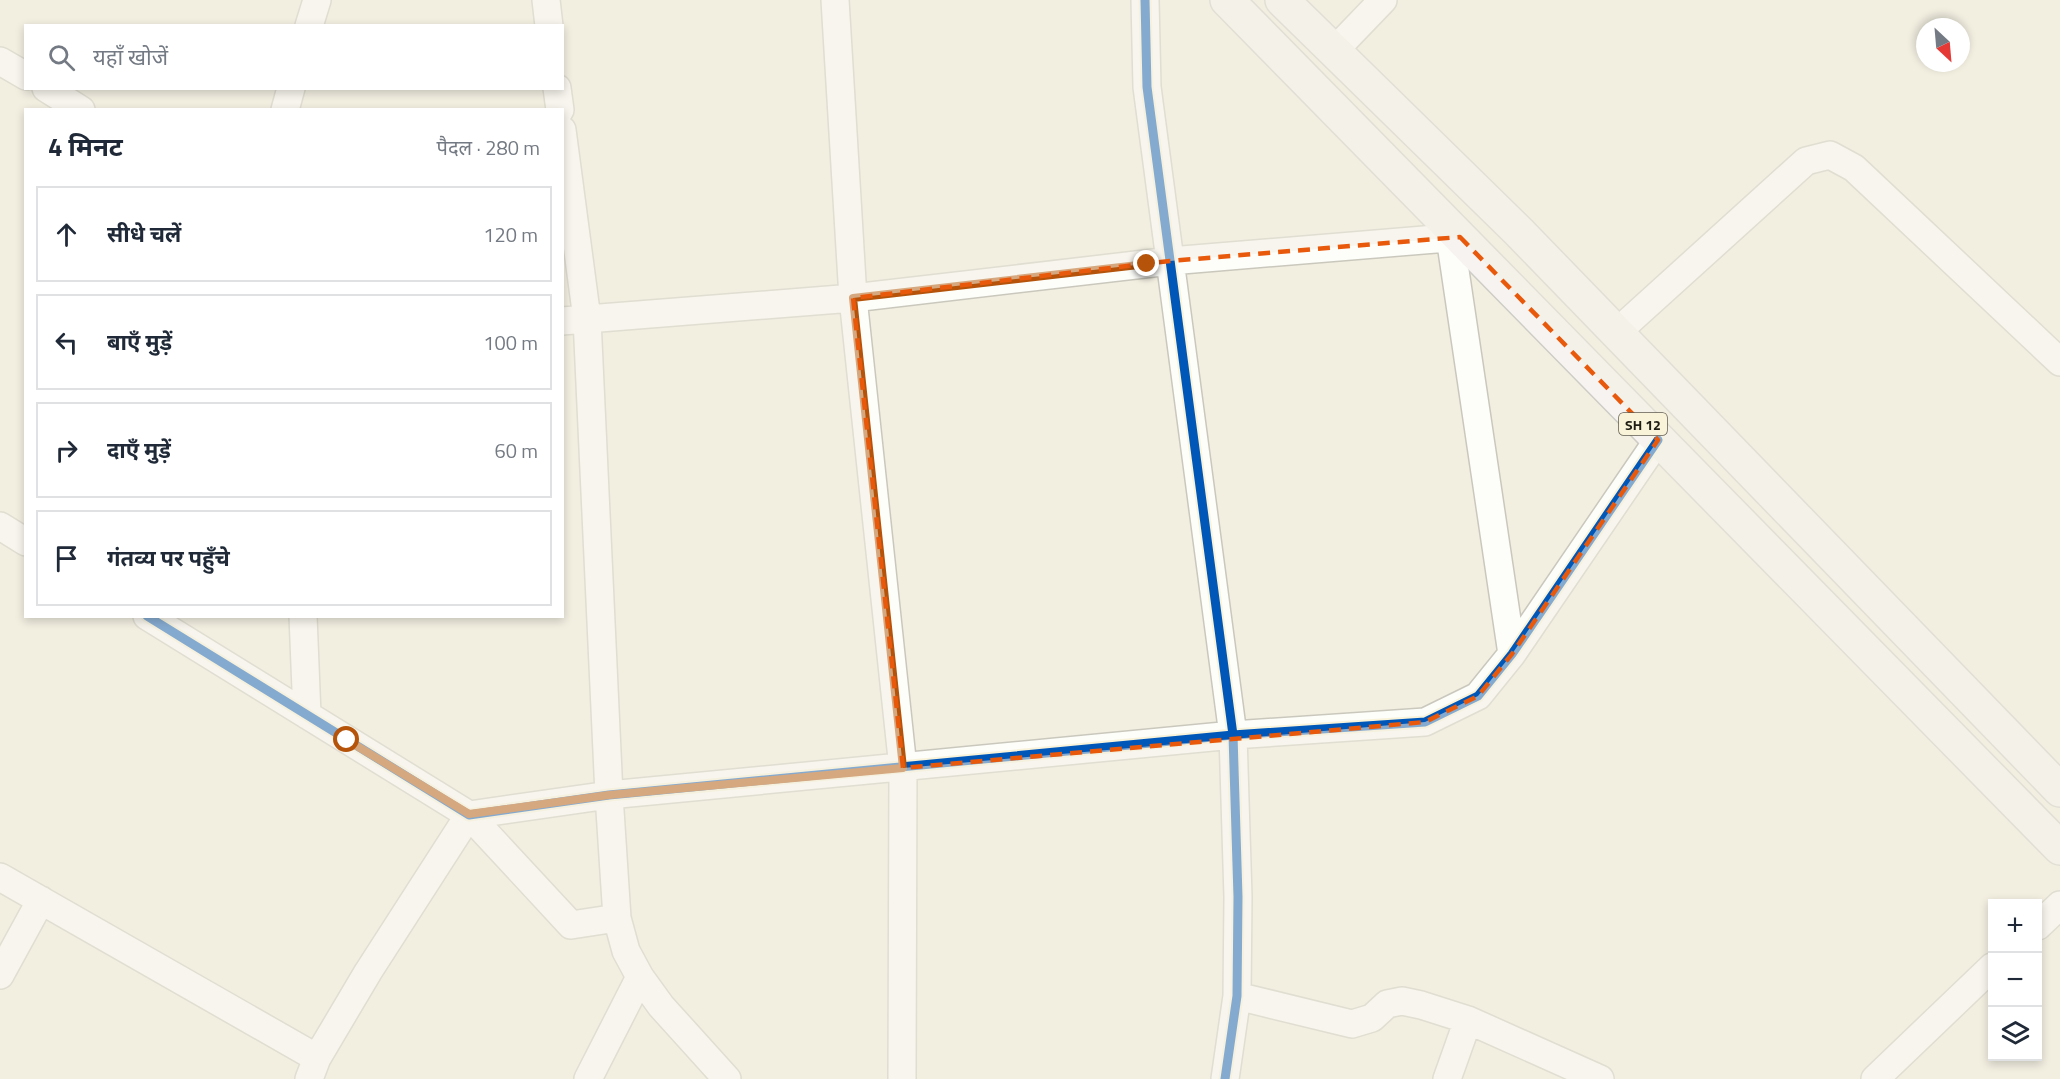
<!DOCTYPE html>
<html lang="hi">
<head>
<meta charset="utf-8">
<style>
	body { margin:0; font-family:"Titillium Web","Noto Sans Devanagari",sans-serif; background:#f2f2f3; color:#1f2937 }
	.controls { position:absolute; right:18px; bottom:18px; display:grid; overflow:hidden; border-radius:0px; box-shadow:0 3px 9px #0003 }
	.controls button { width:54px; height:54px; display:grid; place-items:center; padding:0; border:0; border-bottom:2px solid #e0e1e3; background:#fff; color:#1f2937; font:30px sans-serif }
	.compass { position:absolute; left:1916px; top:18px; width:54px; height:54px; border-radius:50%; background:#fff; box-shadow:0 3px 9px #0003; rotate:154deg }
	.stop { position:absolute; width:18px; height:18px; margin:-14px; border:4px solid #b45309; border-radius:50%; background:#fff }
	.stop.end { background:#b45309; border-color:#fff; box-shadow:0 2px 6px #0008 }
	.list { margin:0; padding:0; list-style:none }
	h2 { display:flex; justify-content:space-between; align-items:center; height:78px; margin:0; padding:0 24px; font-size:26px }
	h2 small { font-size:20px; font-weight:400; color:#747a83 }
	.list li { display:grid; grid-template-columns:39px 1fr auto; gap:18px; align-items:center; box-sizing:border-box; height:96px; margin:0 12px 12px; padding:0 12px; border:2px solid #e0e1e3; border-radius:0px }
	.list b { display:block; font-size:22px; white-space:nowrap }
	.list em { font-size:20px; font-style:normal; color:#747a83 }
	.icon { flex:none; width:33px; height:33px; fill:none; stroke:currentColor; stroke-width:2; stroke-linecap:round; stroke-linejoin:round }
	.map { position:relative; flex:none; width:2060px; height:1079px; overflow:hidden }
	.search { position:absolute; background:#fff; box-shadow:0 3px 9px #0003; left:24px; top:24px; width:540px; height:66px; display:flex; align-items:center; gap:15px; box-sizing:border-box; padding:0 21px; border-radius:0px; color:#747a83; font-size:22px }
	.panel { position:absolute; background:#fff; box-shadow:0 3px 9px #0003; left:24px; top:108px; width:540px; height:510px; border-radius:0px }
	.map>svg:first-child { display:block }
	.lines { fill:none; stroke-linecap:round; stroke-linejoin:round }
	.minor-casing { stroke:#cac8bd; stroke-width:30 }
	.primary-casing { stroke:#cdccc5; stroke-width:36 }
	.minor { stroke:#fdfdfa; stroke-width:27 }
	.primary { stroke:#f7f3f1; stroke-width:33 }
	.cycleway-casing { stroke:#f9f3da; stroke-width:13 }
	.cycleway { stroke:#0057b8; stroke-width:9 }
	.route { stroke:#b45309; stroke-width:8 }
	.marked { fill:none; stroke:#e8590c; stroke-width:4.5; stroke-dasharray:12 8; stroke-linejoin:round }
	.labels { text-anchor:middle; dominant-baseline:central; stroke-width:6; stroke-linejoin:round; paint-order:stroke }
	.shield { fill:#f9f3da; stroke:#605c4f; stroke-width:1.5 }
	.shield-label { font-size:14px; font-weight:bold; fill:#1e1c13 }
</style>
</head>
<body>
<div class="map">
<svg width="2060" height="1079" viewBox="0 0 2060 1079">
	<rect width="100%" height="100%" fill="#f2efe1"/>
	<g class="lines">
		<defs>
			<path id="minor" d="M546,0L549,26
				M835,0L853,298L903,768L902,1079
				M1145,0L1147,87L1233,735L1238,897L1237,996L1225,1079
				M309,26L317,0
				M1333,52L1383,0
				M0,61L26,76
				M46,88L81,110
				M557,88L560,110
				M285,110L291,88
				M562,130L587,319L609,795L617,918L626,951L640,977L661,1006L727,1079
				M1450,237L1512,654
				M562,321L853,298L1170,261L1460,237
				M1616,333L1806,161L1830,155L1854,168L2060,362
				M0,526L26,542
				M147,616L469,815L609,795L1233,735L1425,722L1478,696L1512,654L1658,440
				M303,616L307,715
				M0,877L317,1058
				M2038,926L2060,905
				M0,975L41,900
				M1237,996L1352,1024L1372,1018L1387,1004L1402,1001L1421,1005L1468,1020L1600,1079
				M309,1079L317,1058L368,972L469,815L571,925L617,918
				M588,1079L640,977
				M1447,1079L1468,1020
				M1875,1079L1992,967"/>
			<path id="primary" d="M1227,0L2060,848
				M1282,0L1519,232L2060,790"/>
		</defs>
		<use href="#minor" class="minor-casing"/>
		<use href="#primary" class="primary-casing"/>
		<use href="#minor" class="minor"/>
		<use href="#primary" class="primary"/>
		<defs>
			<path id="cycleway" d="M1145,0L1147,87L1233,735L1238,897L1237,996L1225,1079
				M147,616L469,815L609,795L1233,735L1425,722L1478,696L1512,654L1658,440"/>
		</defs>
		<use href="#cycleway" class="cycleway-casing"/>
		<use href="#cycleway" class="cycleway"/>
	</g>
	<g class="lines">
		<path class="route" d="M347,740L469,814L609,795L903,768L853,298L1147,264"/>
	</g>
	<path d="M0 0H2060V1079H0ZM1460,237L1658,440L1512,654L1478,696L1425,722L903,768L853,298L1170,261Z" fill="#f2efe1" fill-opacity=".55" fill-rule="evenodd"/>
	<path class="marked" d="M1460,237L1658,440L1512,654L1478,696L1425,722L903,768L853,298L1170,261Z"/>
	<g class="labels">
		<rect class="shield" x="1619" y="413" width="48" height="22" rx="4.5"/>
		<g class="shield-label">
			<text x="1643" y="424">SH 12</text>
		</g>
	</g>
</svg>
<div class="controls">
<button>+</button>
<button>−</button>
<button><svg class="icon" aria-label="layers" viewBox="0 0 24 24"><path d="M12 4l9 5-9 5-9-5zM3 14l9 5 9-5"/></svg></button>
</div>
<svg class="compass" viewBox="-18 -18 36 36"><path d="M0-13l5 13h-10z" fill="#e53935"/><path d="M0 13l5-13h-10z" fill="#747a83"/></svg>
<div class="stop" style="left:347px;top:740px"></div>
<div class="stop end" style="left:1147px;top:264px"></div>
<div class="search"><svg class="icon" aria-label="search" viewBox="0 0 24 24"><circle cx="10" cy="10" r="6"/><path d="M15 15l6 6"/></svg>यहाँ खोजें</div>
<section class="panel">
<h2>4 मिनट<small>पैदल · 280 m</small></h2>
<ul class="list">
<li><svg class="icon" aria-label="ahead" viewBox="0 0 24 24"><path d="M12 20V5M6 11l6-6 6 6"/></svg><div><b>सीधे चलें</b></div><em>120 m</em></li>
<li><svg class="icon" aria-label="left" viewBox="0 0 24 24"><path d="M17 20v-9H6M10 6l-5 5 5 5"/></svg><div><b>बाएँ मुड़ें</b></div><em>100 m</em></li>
<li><svg class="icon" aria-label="right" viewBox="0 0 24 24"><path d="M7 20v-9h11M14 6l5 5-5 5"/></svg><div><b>दाएँ मुड़ें</b></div><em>60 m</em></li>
<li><svg class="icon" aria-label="arrive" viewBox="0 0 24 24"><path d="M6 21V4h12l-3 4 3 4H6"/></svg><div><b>गंतव्य पर पहुँचे</b></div></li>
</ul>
</section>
</div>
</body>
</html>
